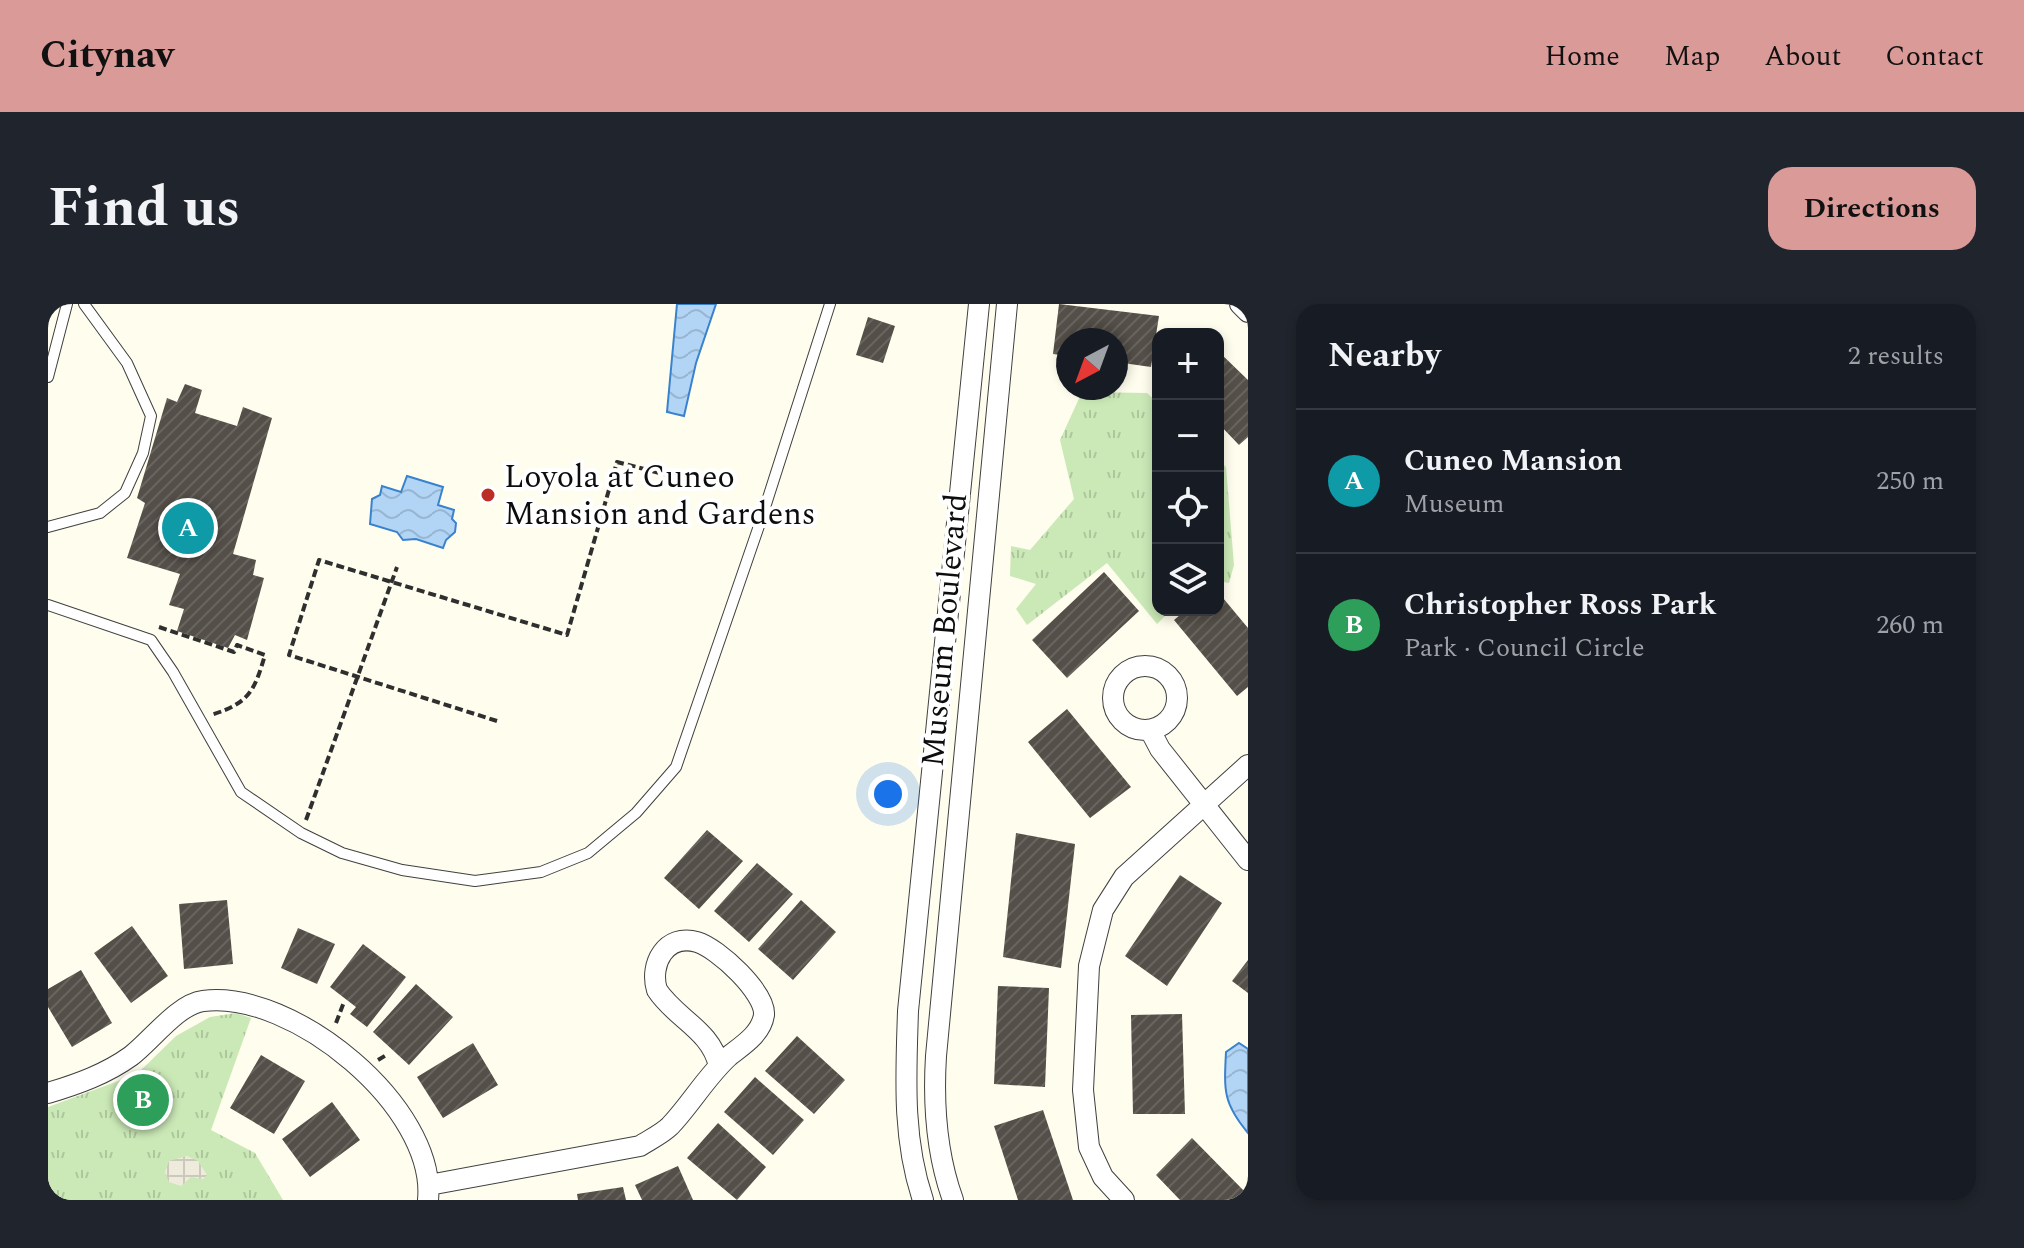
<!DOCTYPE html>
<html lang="en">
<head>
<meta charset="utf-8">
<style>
	body { margin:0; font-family:Spectral,serif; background:#20242c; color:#f1f3f6 }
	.controls { position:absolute; right:24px; top:24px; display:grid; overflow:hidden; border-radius:16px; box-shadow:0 4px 12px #0003 }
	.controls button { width:72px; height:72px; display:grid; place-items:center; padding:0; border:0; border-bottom:2px solid #363941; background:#171b24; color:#f1f3f6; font:40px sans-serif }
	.compass { position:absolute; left:1008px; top:24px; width:72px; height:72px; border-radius:50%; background:#171b24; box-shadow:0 4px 12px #0003; rotate:221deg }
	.you { position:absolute; left:840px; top:490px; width:28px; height:28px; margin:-20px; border:6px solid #fff; border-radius:50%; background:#1a73e8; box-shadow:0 0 0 12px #1a73e833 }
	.badge { display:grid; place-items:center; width:52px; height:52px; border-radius:50%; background:#d99a98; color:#fff; font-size:26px; font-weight:700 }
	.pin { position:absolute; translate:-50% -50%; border:4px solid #fff; box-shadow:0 2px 8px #0006 }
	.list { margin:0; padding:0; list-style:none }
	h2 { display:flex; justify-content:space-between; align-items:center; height:104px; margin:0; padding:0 32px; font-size:34px }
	h2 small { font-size:26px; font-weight:400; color:#9ea1a6 }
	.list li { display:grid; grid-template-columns:52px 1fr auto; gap:24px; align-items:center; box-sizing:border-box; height:144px; padding:0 32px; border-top:2px solid #363941 }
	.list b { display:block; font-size:30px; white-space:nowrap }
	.list p { margin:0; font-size:26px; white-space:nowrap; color:#9ea1a6 }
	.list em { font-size:26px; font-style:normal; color:#9ea1a6 }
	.icon { flex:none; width:44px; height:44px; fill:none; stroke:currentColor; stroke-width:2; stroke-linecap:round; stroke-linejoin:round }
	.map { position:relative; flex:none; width:1200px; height:896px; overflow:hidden; border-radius:24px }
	header { display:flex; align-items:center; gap:48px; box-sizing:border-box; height:112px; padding:0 40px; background:#d99a98; color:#111 }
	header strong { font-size:38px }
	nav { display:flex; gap:44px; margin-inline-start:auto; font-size:28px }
	.intro { display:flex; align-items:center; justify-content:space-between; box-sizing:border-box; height:192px; padding:0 48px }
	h1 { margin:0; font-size:56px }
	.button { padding:20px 36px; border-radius:24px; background:#d99a98; color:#111; font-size:28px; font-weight:700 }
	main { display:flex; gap:48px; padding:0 48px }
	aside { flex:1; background:#171b24; border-radius:24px; box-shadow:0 4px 12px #0003 }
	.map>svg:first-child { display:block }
	.park { fill:url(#park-tufts) }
	.plaza { fill:url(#plaza-grid) }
	.water { fill:url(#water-waves); stroke:#3982cd; stroke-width:2 }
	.building { fill:url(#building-hatch) }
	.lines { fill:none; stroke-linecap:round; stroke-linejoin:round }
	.service-casing { stroke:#404040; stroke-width:12 }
	.minor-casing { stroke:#404040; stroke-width:22 }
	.path { stroke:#2f2f2f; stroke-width:4; stroke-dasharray:8 4; stroke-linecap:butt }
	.service { stroke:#fff; stroke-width:10 }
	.minor { stroke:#fff; stroke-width:20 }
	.poi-dot { fill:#bc2e25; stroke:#fff; stroke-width:3 }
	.labels { text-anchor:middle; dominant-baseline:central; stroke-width:8; stroke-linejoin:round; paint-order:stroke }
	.poi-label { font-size:32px; fill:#0d0d0d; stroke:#fff; text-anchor:start }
	.street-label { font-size:32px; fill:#0d0d0d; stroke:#fff }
</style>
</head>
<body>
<header>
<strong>Citynav</strong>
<nav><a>Home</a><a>Map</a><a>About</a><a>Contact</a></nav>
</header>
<div class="intro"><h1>Find us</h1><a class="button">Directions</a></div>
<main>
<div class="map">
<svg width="1200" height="896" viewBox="0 0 1200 896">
	<defs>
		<pattern id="park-tufts" width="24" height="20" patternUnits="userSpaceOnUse" patternTransform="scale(2)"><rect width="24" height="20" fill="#cbe9b7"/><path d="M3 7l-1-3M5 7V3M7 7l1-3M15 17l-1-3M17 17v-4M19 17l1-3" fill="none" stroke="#adc79c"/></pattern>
		<pattern id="plaza-grid" width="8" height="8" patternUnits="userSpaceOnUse" patternTransform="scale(2)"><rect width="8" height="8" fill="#eeebdc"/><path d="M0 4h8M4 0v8" fill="none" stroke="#cbc8bc"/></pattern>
		<pattern id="water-waves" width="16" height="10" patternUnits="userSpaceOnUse" patternTransform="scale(2)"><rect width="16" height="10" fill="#b2d5f6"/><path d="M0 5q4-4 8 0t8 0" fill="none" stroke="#98b6d2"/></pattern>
		<pattern id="building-hatch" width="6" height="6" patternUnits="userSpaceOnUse" patternTransform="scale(2)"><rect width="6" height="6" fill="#554f49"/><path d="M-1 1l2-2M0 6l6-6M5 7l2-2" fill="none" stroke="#68645f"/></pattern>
	</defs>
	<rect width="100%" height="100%" fill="#fffded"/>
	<path class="park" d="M1034,88L1099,89L1110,99V306H1123L1109,320L1059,259L979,321L968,305L988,280L962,272L963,242L982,246L1026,195L1012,136Z
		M1170,156L1178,163L1186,261L1181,279L1170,277Z
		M188,709L203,714L163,826L207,849L235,896H0V803L89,770L128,732L162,713Z"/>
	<path class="plaza" d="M139,852L150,857L159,871L155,875L143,873L133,882L121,878L117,868L121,857Z"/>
	<path class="water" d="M629,0H668L648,59L636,112L619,108Z
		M359,172L395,183L390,201L406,206L404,215L408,219L407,228L398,236L395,244L368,235L355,236L349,228L322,220L324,195L332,191L334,182L353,188Z
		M1191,739L1200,745V829C1175,799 1176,787 1178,748Z"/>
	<path class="building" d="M1011,0L1111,12L1103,63L1068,58V36H1020V52L1005,50Z
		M820,13L847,22L835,59L808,51Z
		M1170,47L1200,76V133L1191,141L1170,119Z
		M137,80L154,86L147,109L189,122L195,103L224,114L185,250L208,256L205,271L216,274L199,336L187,331L180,344L129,327L136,305L121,301L132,270L79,254L97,199L89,194L119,94L129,98Z
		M1056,268L1091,307L1019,374L984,336Z
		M1170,288L1200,324V383L1189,392L1126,316L1138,306H1170Z
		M1019,405L1083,483L1042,514L980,438Z
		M659,526L695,557L651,605L616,574Z
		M968,529L1027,540L1013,664L955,653Z
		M709,559L745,590L701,638L666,607Z
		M1132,571L1174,599L1119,682L1077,652Z
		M179,596L185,660L136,665L131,600Z
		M753,596L788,628L745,676L710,645Z
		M84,622L120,672L83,699L46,649Z
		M250,624L287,640L269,680L233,664Z
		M315,640L358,673L319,723L302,710L308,703L282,683Z
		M1200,656V689L1184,677Z
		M33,666L64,719L24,743L0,703V685Z
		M368,680L405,713L361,761L325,728Z
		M950,682L1001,684L997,783L946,780Z
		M1134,710L1137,810H1085L1083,711Z
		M749,732L797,776L766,810L717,767Z
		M425,739L450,781L395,814L369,773Z
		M213,751L257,777L226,830L182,804Z
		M707,773L756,816L725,851L676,808Z
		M284,798L312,836L262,873L234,835Z
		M995,806L1025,896H970L946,822Z
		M670,819L718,863L689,896L639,854Z
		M1144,834L1200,891V896H1132L1108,871Z
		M630,862L645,896H594L587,881Z
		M575,883L578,896H530L529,890Z"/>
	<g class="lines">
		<defs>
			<path id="service" d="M0,73L19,0
				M0,223L52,209L77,189L95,149L103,112L79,59L36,0
				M0,301L103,336L125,368L193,488L253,529L294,549L354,566L427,577L493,568L540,549L588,509L628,463L712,219L782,0"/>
			<path id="minor" d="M1192,0L1200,8
				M1065 394a32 32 0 1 1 64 0a32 32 0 1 1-64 0Z
				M1102,426L1112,445L1200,556
				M0,789C30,780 58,770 83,752C103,737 130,700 155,697C244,685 389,803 380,896
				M381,881L592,842C601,836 614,830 622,822C643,800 658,773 681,752C695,741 713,730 716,711C718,689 670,644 649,638C618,629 601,660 609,686C628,715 663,726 671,762
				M875,896C854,834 858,771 860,707L931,0
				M905,896C888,849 885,801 888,752L959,0
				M1076,896L1055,873L1041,843L1035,786L1041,662L1055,606L1076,573L1200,461"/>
		</defs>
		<use href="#service" class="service-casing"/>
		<use href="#minor" class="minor-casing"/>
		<path class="path" d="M111,323L186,348L189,341L217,351C206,388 201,399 163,411
			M449,417L241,351L271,256L519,331L569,158L665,183
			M258,516L349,263
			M288,719L296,698
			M330,756L340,750"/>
		<use href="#service" class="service"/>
		<use href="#minor" class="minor"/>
	</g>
	<circle class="poi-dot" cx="440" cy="191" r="8"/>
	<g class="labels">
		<g class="poi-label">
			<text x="456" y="173">Loyola at Cuneo<tspan x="456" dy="37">Mansion and Gardens</tspan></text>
		</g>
		<g class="street-label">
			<text transform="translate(897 326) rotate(-85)">Museum Boulevard</text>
		</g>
	</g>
</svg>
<div class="controls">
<button>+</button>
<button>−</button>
<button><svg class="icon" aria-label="locate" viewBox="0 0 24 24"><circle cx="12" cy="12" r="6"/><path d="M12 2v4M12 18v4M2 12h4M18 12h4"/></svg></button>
<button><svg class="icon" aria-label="layers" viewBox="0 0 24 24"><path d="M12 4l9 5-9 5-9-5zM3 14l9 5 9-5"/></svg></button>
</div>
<svg class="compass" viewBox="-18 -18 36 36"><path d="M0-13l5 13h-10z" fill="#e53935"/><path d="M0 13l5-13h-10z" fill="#9ea1a6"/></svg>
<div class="you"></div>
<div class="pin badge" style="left:140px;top:224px;background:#0f9aa8">A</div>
<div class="pin badge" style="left:95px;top:796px;background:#2e9e5b">B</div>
</div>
<aside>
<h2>Nearby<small>2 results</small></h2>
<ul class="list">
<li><span class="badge" style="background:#0f9aa8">A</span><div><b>Cuneo Mansion</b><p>Museum</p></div><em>250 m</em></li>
<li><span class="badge" style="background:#2e9e5b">B</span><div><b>Christopher Ross Park</b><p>Park · Council Circle</p></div><em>260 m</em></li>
</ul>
</aside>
</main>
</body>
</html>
